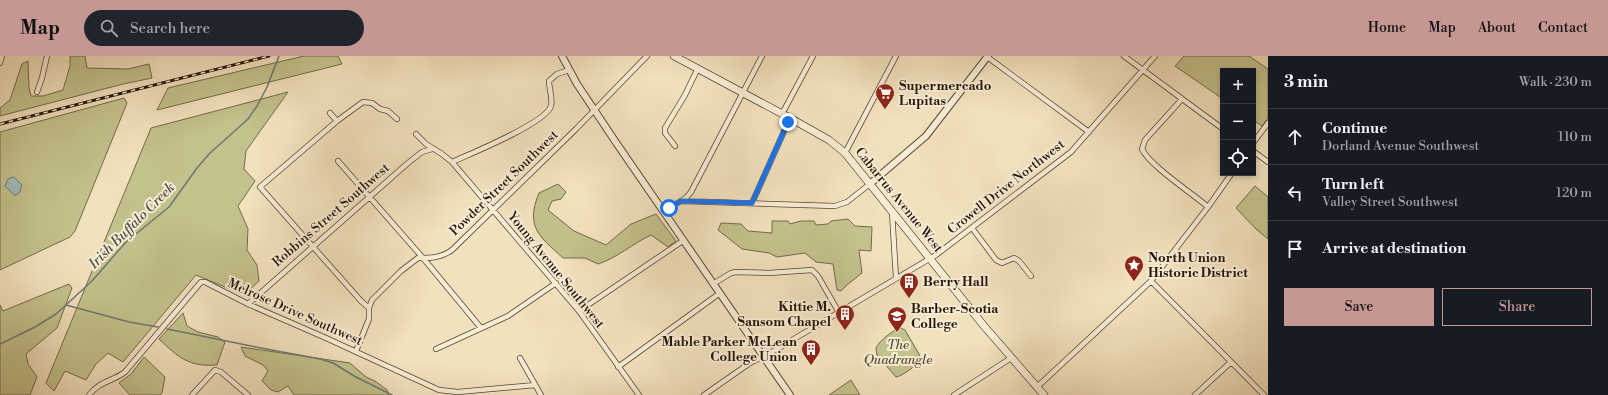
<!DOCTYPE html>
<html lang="en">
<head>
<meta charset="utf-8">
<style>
	body { margin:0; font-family:"Libre Bodoni",serif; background:#20242c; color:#f1f3f6 }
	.controls { position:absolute; right:12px; top:12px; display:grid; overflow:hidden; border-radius:0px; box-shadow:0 2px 6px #0003 }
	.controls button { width:36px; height:36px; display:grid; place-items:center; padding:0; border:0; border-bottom:1px solid #363941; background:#171b24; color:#f1f3f6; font:20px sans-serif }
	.stop { position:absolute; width:12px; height:12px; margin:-9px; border:3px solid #1a73e8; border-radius:50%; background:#fff }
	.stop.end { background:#1a73e8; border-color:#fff; box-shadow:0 1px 4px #0008 }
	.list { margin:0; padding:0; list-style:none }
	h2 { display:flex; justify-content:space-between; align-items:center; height:52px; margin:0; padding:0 16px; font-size:17px }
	h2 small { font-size:13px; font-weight:400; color:#9ea1a6 }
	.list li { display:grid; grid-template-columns:26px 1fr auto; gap:12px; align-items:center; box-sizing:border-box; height:56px; padding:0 16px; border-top:1px solid #363941 }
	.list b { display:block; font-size:15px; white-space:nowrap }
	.list p { margin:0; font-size:13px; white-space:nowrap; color:#9ea1a6 }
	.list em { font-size:13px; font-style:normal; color:#9ea1a6 }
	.actions { display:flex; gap:8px; padding:12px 16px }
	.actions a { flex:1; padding:9px 0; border:1px solid #c59692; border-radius:0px; text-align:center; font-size:14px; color:#c59692 }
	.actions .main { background:#c59692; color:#111 }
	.icon { flex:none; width:22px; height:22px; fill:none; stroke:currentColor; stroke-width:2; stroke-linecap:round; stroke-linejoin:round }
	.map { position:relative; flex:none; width:1268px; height:339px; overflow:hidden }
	header { display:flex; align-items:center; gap:24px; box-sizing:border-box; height:56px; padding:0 20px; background:#c59692; color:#111 }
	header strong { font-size:19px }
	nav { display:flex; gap:22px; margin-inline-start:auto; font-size:14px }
	.search { width:280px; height:36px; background:#20242c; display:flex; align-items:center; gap:10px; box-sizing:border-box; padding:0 14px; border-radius:22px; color:#9ea1a6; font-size:15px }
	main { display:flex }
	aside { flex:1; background:#171b24 }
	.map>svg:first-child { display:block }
	.green { fill:#c3c18c; stroke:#726a4a }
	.water { fill:#9fbbbb; stroke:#6d7873 }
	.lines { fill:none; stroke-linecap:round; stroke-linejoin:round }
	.stream { stroke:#6d7873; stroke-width:1.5 }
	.minor-casing { stroke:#564735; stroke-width:6 }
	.tertiary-casing { stroke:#564735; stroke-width:8 }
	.secondary-casing { stroke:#221408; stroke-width:8 }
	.minor { stroke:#f7ecd4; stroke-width:4.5 }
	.tertiary { stroke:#f7ecd4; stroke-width:6 }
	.secondary { stroke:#f7ecd4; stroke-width:7 }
	.rail-casing { stroke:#221408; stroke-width:3 }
	.rail { stroke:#f7ecd4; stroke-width:1.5; stroke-dasharray:4.5; stroke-linecap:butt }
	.route { stroke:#1a73e8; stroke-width:5 }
	.labels { text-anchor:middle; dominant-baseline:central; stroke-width:4; stroke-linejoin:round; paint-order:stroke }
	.poi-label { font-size:13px; font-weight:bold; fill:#221408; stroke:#f7ecd4; text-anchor:start }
	.street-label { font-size:13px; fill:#221408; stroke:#f7ecd4 }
	.park-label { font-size:13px; font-style:italic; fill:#5a5136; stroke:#f7ecd4 }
	.water-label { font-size:14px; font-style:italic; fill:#4e4e47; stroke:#f7ecd4 }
</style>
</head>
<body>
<header>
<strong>Map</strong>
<div class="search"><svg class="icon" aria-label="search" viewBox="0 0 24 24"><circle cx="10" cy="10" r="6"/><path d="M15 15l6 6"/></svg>Search here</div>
<nav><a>Home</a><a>Map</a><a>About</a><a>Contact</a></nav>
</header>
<main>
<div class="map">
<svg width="1268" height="339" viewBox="0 0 1268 339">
	<rect width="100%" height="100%" fill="#f2e1bd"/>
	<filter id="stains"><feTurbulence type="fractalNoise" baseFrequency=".005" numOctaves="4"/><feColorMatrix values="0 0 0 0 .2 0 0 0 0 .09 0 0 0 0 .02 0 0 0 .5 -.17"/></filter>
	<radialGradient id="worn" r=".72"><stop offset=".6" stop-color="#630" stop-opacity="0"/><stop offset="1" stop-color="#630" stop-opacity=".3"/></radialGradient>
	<path class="green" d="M70,0H85L87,12L128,13L149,8L152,22L123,28L0,60V52L10,44L22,8L28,5L29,32L31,40H43L63,34L70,10Z
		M304,0H338L342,8L157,54L168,32Z
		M1184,0H1249L1268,13V62L1262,70L1253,64V15H1223V43L1175,10Z
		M288,36L246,95L244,113L255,125L238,150L248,173L247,194L257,209L259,225L244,239L196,219L123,306L108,297L96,308L86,324L65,315L54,335L46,327L151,72Z
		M124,42L127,47L75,175L70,181L0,214V76Z
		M558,128L566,136L561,143L552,145L548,154L574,175L606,189L631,168L656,158L676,185L668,191L651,179C632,188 617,202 598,208L585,202H563C539,180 525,171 539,137Z
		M1255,130L1268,141V183L1256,173L1236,152Z
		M848,163L855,170L872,171L871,195L859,194L862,217L847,229L841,235L837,234L833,208L816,206L805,197L777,201L769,197L742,193L718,174L721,167L741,168L748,175L772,177V165H788L790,168L801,165H814L816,169L828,168L831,165Z
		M69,228L72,232L57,272L26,298L28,308L37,321L30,339H0V249L3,255Z
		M183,257L187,270L198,276L218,281L225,286L217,309C189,311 179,302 159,283Z
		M901,272L905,274L919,298C920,301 920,303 919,305C917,309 901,321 896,321L877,299L876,292C878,286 895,272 901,272Z
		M241,291L350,307L366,321L375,325L387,334L389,339H294L288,330L278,336L271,334L262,325L268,315L263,309L245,300Z
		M144,301L165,321L162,337L160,339H130L119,327L131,318Z
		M851,324L860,339H829Z"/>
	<path class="water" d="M13,121H14L22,129L20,136L16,139H14L5,130L8,123Z"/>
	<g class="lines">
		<path class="stream" d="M66,249L129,266L158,271
			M167,273L261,292L320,303L333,307L354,320L392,339
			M0,288L35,271L56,258L92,225L126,186L169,151L197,112L209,98L248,63L257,50L267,31L279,0"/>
		<defs>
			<path id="minor" d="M986,0L1089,76
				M1124,0L1223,73
				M0,7L2,0
				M37,36L42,22L47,0
				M1182,43L1145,84L1142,93C1149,109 1193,138 1208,151
				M330,57L337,65
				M782,58L813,0
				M416,78L426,88L442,98L452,106L579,255L639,339
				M1253,87L1268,67
				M675,90L665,77V72L685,39L698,12
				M1253,95L1268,106
				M845,97L896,0
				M338,105L423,202L481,272
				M452,106C470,98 546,67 551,50C553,42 549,33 549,25L557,18L569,14
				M681,145L835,150L847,146L871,127
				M752,147L790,62
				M664,155L686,142L691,136L762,0
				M892,156L896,222
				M972,172L996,204L1002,207L1014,202L1019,205L1031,220
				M1151,225L1264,339
				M713,228L731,217L736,216L769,217L812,214L818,220L838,255
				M248,248L408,107L422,96L432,93
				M369,252L361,245L260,131L337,65L363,46L372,47L380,53L388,55L397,63
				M579,255L684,184
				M436,293L508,260L556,227
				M356,295L369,263V252L372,244L401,215L418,202C431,202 441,202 452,194L576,73L647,0
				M520,302L541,339
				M618,311L720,237
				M1037,331L1151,225L1208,151L1232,117
				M89,339C101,324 112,326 125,316L201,226H205L248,248L326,282L439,334L458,336L535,329
				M192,339L215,314L221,316L248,339
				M704,339L750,307L777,293L936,199L1071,96L1155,0
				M954,339L1011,302
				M1195,339L1231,306"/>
			<path id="tertiary" d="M562,0L577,28L617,88L790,339
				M871,127L926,80L988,0"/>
			<path id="secondary" d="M674,0L790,62L829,84L845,97L984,270L1044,339"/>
		</defs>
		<use href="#minor" class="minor-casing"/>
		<use href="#tertiary" class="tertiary-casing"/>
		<use href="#secondary" class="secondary-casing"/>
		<use href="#minor" class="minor"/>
		<use href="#tertiary" class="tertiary"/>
		<use href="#secondary" class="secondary"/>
		<defs>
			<path id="rail" d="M0,68L269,0"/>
		</defs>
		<use href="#rail" class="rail-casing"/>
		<use href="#rail" class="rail"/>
	</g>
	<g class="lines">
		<path class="route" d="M669,152L681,145L752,147L788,66"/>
	</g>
	<defs>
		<symbol id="supermarket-pin" viewBox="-11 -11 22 30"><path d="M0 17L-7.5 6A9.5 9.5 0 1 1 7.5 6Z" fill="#8f2418" stroke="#f7ecd4"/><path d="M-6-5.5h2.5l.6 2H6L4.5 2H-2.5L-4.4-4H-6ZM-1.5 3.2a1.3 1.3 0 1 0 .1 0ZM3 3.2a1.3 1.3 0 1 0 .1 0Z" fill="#fff"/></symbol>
		<symbol id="sight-pin" viewBox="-11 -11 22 30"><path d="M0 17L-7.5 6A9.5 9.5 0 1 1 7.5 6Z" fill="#8f2418" stroke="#f7ecd4"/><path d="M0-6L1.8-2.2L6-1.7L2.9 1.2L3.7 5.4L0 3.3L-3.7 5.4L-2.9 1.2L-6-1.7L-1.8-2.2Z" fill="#fff"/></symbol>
		<symbol id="building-pin" viewBox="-11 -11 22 30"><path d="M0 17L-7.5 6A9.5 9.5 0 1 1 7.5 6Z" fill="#8f2418" stroke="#f7ecd4"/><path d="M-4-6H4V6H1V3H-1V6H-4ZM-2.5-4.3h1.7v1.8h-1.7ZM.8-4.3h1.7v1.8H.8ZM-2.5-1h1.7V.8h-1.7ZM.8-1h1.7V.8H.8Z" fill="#fff"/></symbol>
		<symbol id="university-pin" viewBox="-11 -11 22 30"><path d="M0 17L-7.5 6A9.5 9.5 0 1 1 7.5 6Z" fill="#8f2418" stroke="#f7ecd4"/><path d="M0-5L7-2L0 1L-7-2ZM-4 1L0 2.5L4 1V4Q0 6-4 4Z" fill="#fff"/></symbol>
	</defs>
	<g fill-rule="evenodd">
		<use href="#supermarket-pin" x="874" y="26" width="22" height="30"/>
		<use href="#sight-pin" x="1123" y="198" width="22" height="30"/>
		<use href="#building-pin" x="898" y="215" width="22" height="30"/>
		<use href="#building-pin" x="834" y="247" width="22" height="30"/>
		<use href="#university-pin" x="886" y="249" width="22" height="30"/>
		<use href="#building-pin" x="800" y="282" width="22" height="30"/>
	</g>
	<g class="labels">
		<g class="poi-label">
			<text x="899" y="30">Supermercado<tspan x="899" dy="15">Lupitas</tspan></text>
			<text x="1148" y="202">North Union<tspan x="1148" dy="15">Historic District</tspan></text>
			<text x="923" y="226">Berry Hall</text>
			<text x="831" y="251" text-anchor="end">Kittie M.<tspan x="831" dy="15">Sansom Chapel</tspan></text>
			<text x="911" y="253">Barber-Scotia<tspan x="911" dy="15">College</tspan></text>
			<text x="797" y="286" text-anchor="end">Mable Parker McLean<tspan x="797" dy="15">College Union</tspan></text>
		</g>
		<g class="street-label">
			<text transform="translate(504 127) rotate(-44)">Powder Street Southwest</text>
			<text transform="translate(1006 131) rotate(-38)">Crowell Drive Northwest</text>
			<text transform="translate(899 144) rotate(51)">Cabarrus Avenue West</text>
			<text transform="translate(331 159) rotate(-41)">Robbins Street Southwest</text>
			<text transform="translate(556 214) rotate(51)">Young Avenue Southwest</text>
			<text transform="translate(295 256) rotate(24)">Melrose Drive Southwest</text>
		</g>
		<g class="park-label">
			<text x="898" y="289">The<tspan x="898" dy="15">Quadrangle</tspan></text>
		</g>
		<g class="water-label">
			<text transform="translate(132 170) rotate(-45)">Irish Buffalo Creek</text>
		</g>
	</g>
	<rect width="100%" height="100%" filter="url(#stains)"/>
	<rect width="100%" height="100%" fill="url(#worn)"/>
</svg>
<div class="controls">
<button>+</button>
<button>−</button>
<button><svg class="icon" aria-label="locate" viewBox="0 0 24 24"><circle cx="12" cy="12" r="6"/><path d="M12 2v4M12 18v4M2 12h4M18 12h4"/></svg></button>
</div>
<div class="stop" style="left:669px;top:152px"></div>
<div class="stop end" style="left:788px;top:66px"></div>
</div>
<aside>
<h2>3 min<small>Walk · 230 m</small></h2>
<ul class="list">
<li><svg class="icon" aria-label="ahead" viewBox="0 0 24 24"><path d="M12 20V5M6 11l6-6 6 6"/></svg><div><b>Continue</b><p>Dorland Avenue Southwest</p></div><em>110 m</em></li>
<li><svg class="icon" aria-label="left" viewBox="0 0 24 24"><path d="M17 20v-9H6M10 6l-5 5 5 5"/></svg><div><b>Turn left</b><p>Valley Street Southwest</p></div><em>120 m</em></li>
<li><svg class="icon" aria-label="arrive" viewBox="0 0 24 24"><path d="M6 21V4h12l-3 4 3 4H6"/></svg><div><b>Arrive at destination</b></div></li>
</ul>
<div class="actions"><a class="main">Save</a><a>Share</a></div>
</aside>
</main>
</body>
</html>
